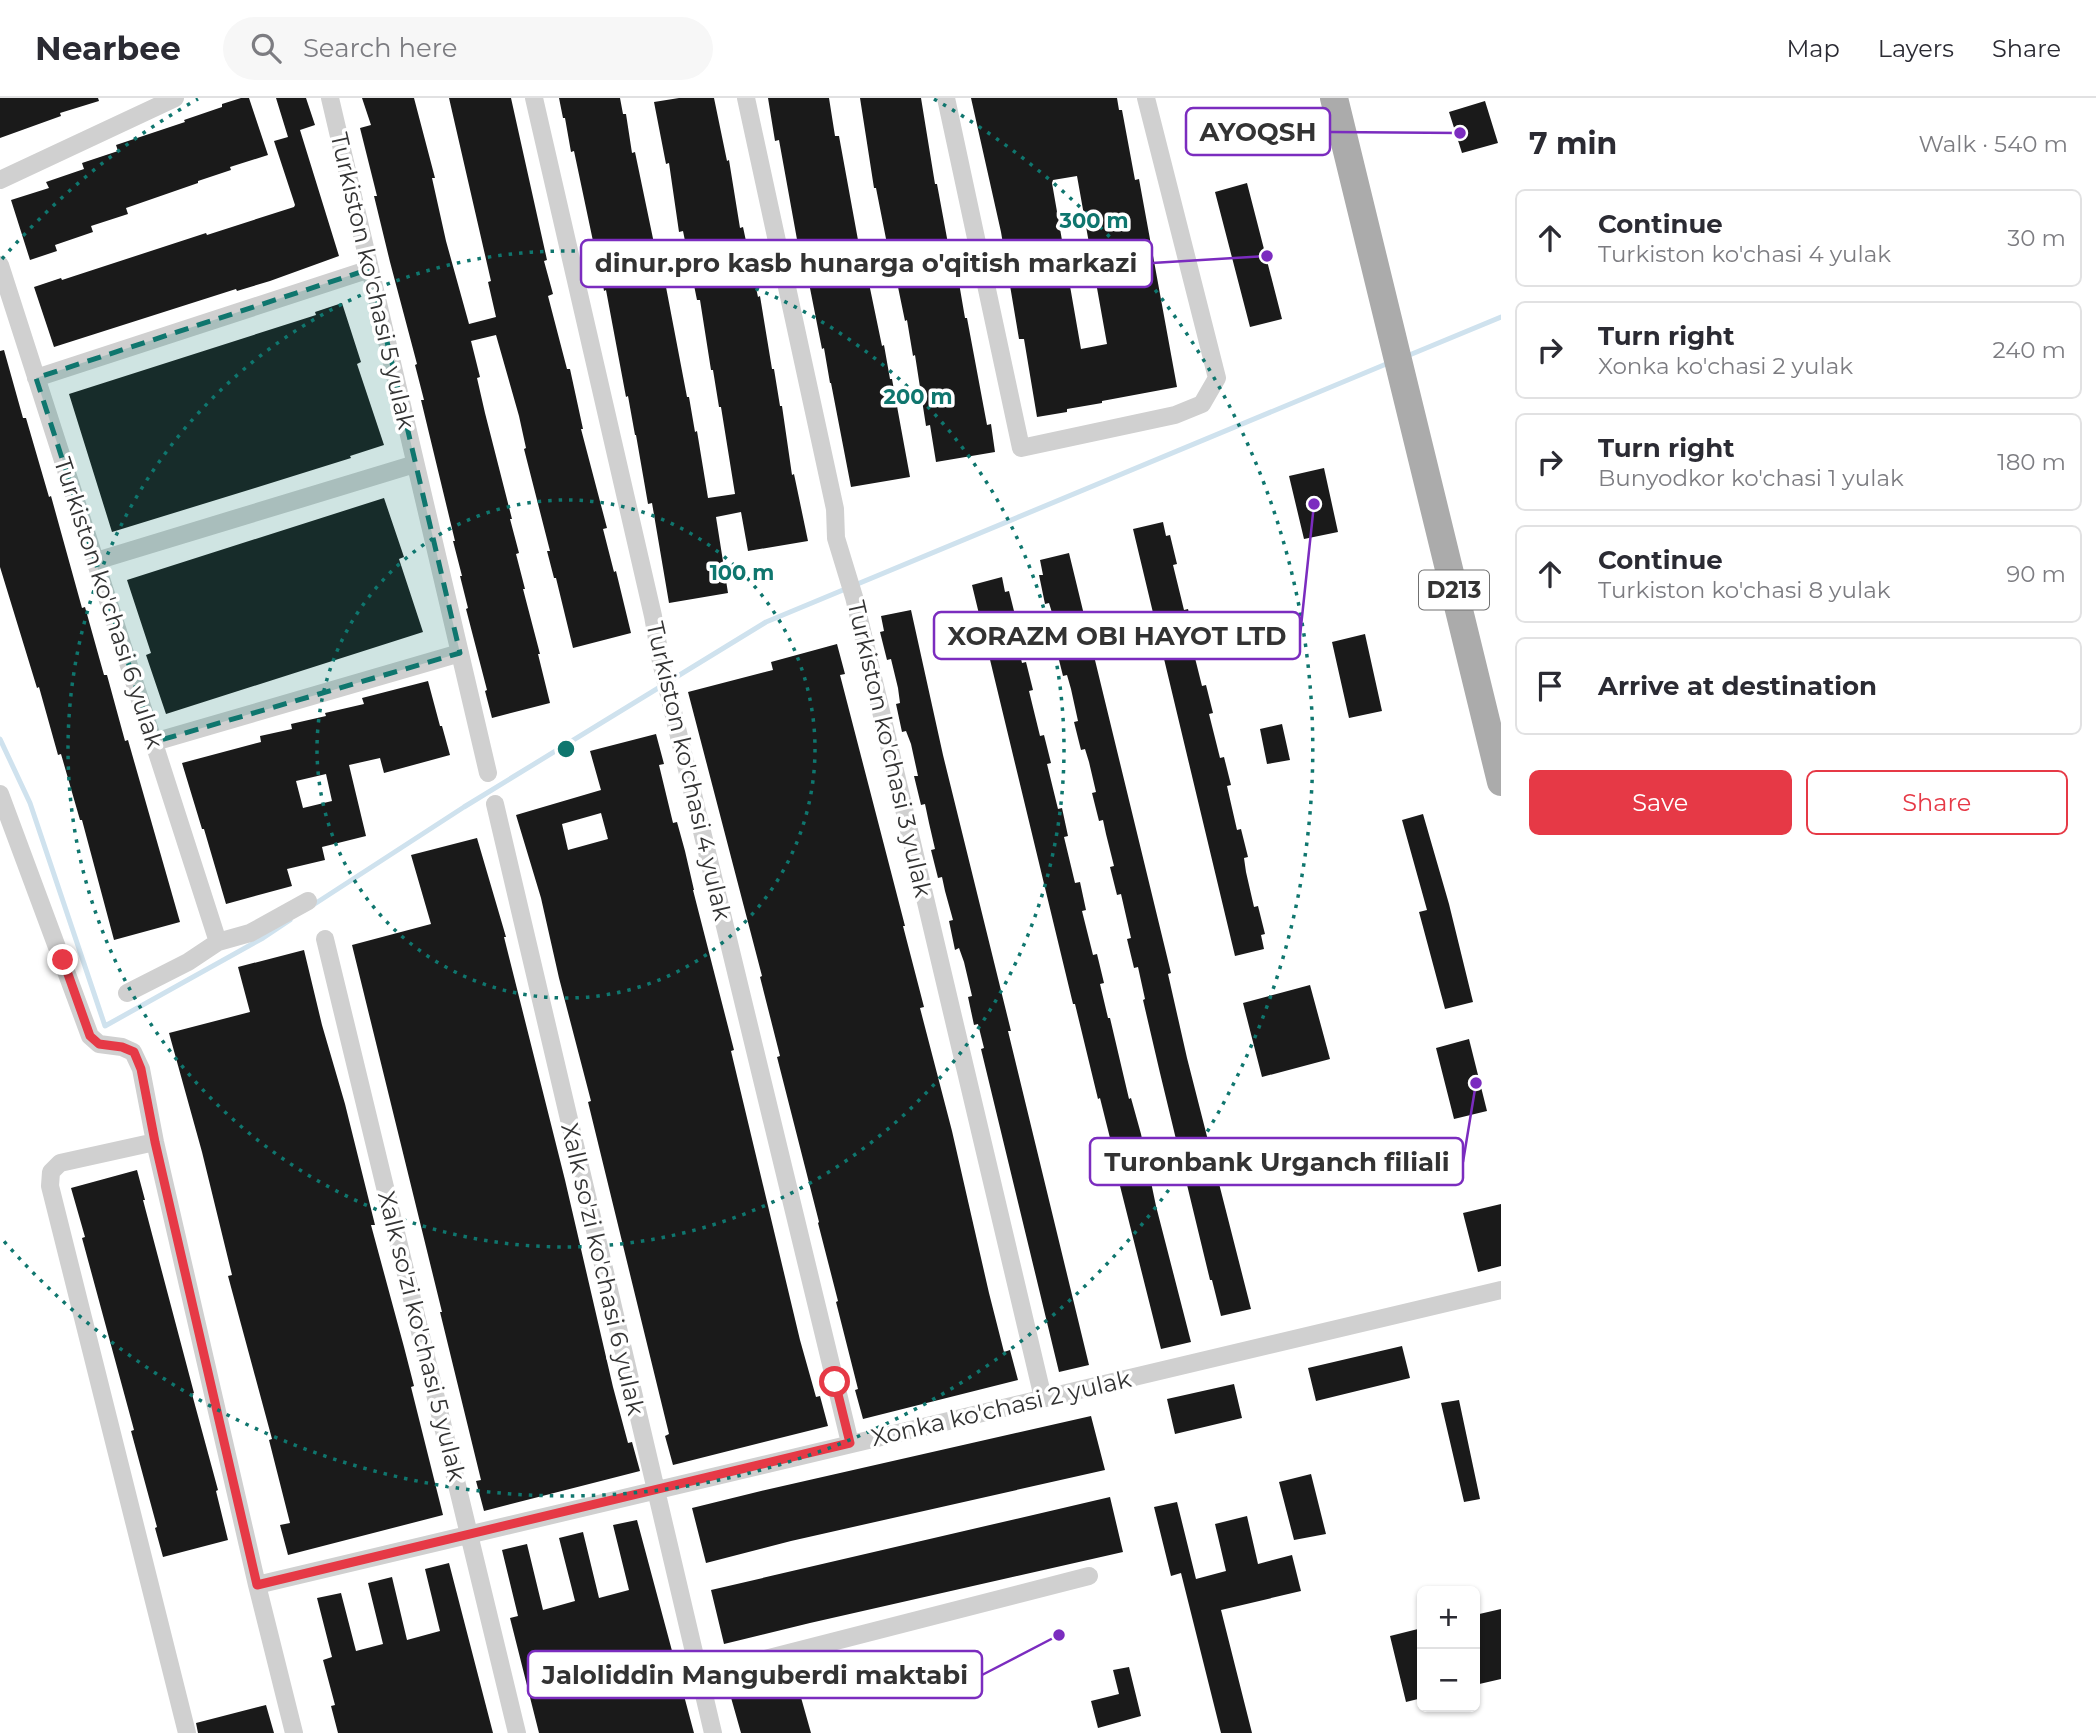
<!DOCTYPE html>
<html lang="en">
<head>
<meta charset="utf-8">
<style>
	body { margin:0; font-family:Montserrat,sans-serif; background:#f7f7f7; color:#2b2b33 }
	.controls { position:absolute; right:21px; bottom:21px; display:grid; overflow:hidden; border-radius:10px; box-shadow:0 2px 5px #0004 }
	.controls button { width:63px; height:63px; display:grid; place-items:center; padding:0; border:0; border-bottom:2px solid #e1e1e2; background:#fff; color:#2b2b33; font:35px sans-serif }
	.stop { position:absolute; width:21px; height:21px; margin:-16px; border:5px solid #e63946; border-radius:50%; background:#fff }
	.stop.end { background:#e63946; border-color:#fff; box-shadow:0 2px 7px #0008 }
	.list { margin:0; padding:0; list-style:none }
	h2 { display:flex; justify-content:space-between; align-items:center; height:91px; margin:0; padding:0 28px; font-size:30px }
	h2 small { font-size:23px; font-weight:400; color:#7c7c81 }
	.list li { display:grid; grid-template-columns:46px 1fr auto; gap:21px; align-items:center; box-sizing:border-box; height:98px; margin:0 14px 14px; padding:0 14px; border:2px solid #e1e1e2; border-radius:10px }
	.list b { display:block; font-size:26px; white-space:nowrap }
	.list p { margin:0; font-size:23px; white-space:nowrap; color:#7c7c81 }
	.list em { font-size:23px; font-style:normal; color:#7c7c81 }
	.actions { display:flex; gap:14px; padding:21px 28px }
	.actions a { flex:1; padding:16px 0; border:2px solid #e63946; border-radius:10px; text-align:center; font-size:24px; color:#e63946 }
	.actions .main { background:#e63946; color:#fff }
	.icon { flex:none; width:38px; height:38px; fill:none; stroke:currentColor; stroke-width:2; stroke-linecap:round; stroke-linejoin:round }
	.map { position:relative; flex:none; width:1501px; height:1635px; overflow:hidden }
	header { display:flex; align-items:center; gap:42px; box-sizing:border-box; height:98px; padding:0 35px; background:#fff; border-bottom:2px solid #e1e1e2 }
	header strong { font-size:33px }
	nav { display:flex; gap:38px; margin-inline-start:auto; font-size:24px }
	.search { width:490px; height:63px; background:#f7f7f7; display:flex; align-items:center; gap:18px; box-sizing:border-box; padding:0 24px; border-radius:38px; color:#7c7c81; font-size:26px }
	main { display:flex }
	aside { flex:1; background:#fff }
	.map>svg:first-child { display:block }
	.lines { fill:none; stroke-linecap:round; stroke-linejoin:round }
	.stream { stroke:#cfe2ee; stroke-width:5 }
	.building { fill:#1a1a1a; fill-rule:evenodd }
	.minor { stroke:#d0d0d0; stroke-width:18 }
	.primary { stroke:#ababab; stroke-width:28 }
	.route { stroke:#e63946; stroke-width:9 }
	.marked { fill:#0f766e; fill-opacity:0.2; stroke:#0f766e; stroke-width:5; stroke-dasharray:14 9; stroke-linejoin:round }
	.ring { fill:none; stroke:#0f766e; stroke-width:3.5; stroke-dasharray:3.5 7 }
	.labels { text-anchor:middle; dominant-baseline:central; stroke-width:7; stroke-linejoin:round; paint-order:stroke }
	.shield { fill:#fff; stroke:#707070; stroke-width:2 }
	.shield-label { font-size:23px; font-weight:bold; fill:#333 }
	.street-label { font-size:24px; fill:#333; stroke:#fff }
	.centre { fill:#0f766e; stroke:#fff; stroke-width:3.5 }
	.ring-label { font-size:21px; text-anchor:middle; font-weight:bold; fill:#0f766e; stroke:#fff; stroke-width:7; stroke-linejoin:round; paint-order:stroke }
	.leader { fill:none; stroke:#7b2cbf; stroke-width:2.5 }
	.callout-dot { fill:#7b2cbf; stroke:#fff; stroke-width:2.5 }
	.callout { fill:#fff; stroke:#7b2cbf; stroke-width:2.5 }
	.callout-label { font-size:26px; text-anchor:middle; font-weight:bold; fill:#333 }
</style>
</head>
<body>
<header>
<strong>Nearbee</strong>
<div class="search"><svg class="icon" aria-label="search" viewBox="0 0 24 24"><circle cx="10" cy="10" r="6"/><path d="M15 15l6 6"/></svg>Search here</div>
<nav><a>Map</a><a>Layers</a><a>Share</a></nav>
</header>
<main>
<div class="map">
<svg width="1501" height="1635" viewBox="0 0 1501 1635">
	<rect width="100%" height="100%" fill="#fff"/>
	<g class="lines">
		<path class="stream" d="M1407,258L1501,219
			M0,641L30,705L105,928L263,840L290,822
			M313,807L464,709L766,524L1391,264"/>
	</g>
	<path class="building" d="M0,0H98L99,3L60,15L61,18L0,40Z
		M241,0H249L268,57L230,69L231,72L198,83V85L126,110L128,116L91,128L93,134L55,147L57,153L30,162L11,102L49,90L46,84L84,71L82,65L118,53L116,47L185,24L184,22L222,9V6Z
		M276,0H306L315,27L300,32L339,158L270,183L237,193L236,191L54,249L34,189L61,180L62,182L206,135L207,137L294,109L295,107L274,43L288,39Z
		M362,0H414L435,80H432L446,143L469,226L496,219L488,184L491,183L449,0H511L547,162L544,163L553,196L548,198L567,271H570L583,331H581L607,430L603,431L614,474L616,473L631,535L573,550L556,480H554L547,453H550L524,351L526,350L519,318L496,237L471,243L480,279L477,280L485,315L512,421H510L519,455L516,456L525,491H523L540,556H538L550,605L492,620L485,593L487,592L466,511L468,510L460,478H462L453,443H455L421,302H424L415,267L417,266L390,164L374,98H377L360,30L371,27Z
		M559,0H620L623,16H626L632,55L635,54L656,155H659L665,189H666L687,299H689L695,334L697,333L708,400L735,396L721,309H719L713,272H711L700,202H697L683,133L679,134L669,65L666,66L654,4L679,0H714L727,63L729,62L740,130L743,129L758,199L760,198L772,271H774L780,308H782L792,377L794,376L808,443L748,453L741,414L716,419L728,495L669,505L652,405L648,406L636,337H635L628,298L626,299L606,192L604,193L599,162H597L574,53L571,54L565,20H563Z
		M768,0H829L835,38H839L858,142H860L882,248L884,247L890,281H892L910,379L851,389L831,285H830L824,250L822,251L808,180H806L800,147H798L779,42L775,43Z
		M860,0H921L935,86H937L949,151L951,150L958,185H959L965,220H967L987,327L991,326L995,354L936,364L930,327L926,328L915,257L913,258L907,222L905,223L891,155L889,156L876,90H874Z
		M971,0H1117L1119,12H1122L1135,82L1139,81L1177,289L1102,303V305L1067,311V314L1037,319L1024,241H1019L1001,134ZM1077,78L1107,246L1081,251L1052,85L1053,82Z
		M1485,3L1498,45L1462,55L1449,14Z
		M1247,85L1282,221L1250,229L1215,94Z
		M342,205L361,264L357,266L384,347L350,358L351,360L255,390L112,434L69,296L316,217L315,214Z
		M4,252L23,320H26L49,399L51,398L82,510L85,509L104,577H107L125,643L128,642L180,824L114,842L82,722H80L61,656L58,657L39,589L37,590L0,469V253Z
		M1324,370L1338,434L1304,441L1289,378Z
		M384,400L404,459L399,461L423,534L166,616L146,557L151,555L127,482Z
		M1163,424L1166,438L1170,437L1177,466L1173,467L1184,512L1188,511L1195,539L1190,540L1202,588L1206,587L1213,615L1209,616L1220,660L1224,659L1231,687L1227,688L1237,732L1241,731L1248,759L1244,760L1246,774L1254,809L1258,808L1265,836L1261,837L1264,851L1235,858L1133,431Z
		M1069,455L1171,875L1168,876L1187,960L1251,1211L1221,1218L1212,1182H1210L1160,975L1143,902L1145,901L1138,869L1134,870L1127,841L1131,840L1121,796L1117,797L1110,769L1114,768L1106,736L1103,722L1099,723L1092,695L1096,694L1089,664L1085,651L1081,652L1074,624L1078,623L1071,591L1067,577L1063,578L1056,550L1061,549L1053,518L1049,505L1045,506L1039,477H1043L1040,462Z
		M1002,479L1005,494L1009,493L1016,521L1012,522L1015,536L1022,565L1026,564L1033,592L1029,593L1040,638L1044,637L1051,665L1047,666L1058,711L1062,710L1068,738L1064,739L1075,785L1080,784L1086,812L1082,813L1093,857L1097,856L1104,885L1100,886L1108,920H1110L1129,1001L1131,1000L1141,1036L1156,1108L1191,1244L1161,1251L1118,1080H1120L1100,1000L1098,1001L1075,906H1073L972,487Z
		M911,512L943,657L1011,933H1008L1089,1267L1059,1274L981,951L984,950L978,926L974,927L968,899L972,898L964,864L959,850L955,852L949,823L953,822L945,793L942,779L938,780L931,752L935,751L929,725L925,706L921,707L914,678H918L911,646L906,633L902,634L896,606L900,605L898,590L891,561L887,562L880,534L884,533L881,518Z
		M1365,536L1382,613L1349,620L1332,544Z
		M837,546L845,576L840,577L905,828H903L924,909L920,910L952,1033L989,1195L1004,1254L1010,1252L1018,1282L863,1321L855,1292L858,1291L836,1204L838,1203L818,1125L819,1124L777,959L780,958L760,879L762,878L688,594L773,572L771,564Z
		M428,583L440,628H442L450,657L384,675L380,660L349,667L366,738L322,749L325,762L287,771L292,788L226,806L204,731H202L182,665L261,644L260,638L292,631L291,626L326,618L325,615L364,606L362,600ZM326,676L332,703L303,710L296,683Z
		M1282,626L1290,662L1267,666L1260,631Z
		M656,636L664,666L659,667L673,725L677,724L685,753L694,792H693L734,952L731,953L800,1242L816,1299L820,1298L828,1328L673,1367L665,1338L669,1336L588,1004L591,1003L559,880L541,800L516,717L601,692L590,653ZM601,715L608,741L568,752L562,726Z
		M1423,716L1449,806L1473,904L1445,911L1419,814L1427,812L1402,722Z
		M477,740L506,839H504L565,1082L613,1289L628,1345L632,1344L640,1373L484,1413L476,1383L481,1382L440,1214H442L352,847L431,826L411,757Z
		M304,852L322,927L345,1006L375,1127H371L404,1249L414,1288L411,1289L443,1417L288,1457L280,1427L290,1425L269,1342L272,1341L228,1178L232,1177L202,1054L169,935L250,914L238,869Z
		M1310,887L1330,961L1262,979L1243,905Z
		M1469,941L1487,1013L1454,1021L1436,950Z
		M137,1072L145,1102H143L194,1295L192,1296L218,1392L216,1393L228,1442L163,1459L155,1430L157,1429L131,1333L134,1332L82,1140L85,1139L71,1090Z
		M1501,1106V1168L1478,1174L1463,1115Z
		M1402,1248L1410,1280L1316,1303L1308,1270Z
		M1234,1286L1242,1320L1175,1336L1167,1301Z
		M1459,1302L1480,1401L1464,1404L1441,1305Z
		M1091,1318L1105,1372L791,1443L706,1465L692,1410L761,1393Z
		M1311,1376L1326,1436L1294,1442L1279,1384Z
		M1110,1399L1123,1454L810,1525L724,1546L711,1492Z
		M1177,1404L1196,1481L1226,1473L1215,1426L1247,1418L1258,1466L1292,1457L1301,1493L1221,1512L1252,1635H1221L1181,1475L1171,1478L1154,1409Z
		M637,1422L694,1635H539L510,1520L518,1518L502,1452L527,1446L543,1512L575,1503L559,1440L583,1434L599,1500L629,1492L613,1427Z
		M449,1465L493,1635H338L331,1608L335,1607L323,1562L332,1559L317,1500L341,1495L356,1553L383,1546L368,1485L392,1479L407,1542L440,1533L425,1471Z
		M1501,1511V1581L1475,1587V1517Z
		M1422,1530V1600L1406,1604L1390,1538Z
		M1129,1569L1141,1618L1098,1630L1091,1603L1119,1596L1113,1572Z
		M793,1571L811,1635H741L728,1589Z
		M266,1607L274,1635H198L196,1625Z"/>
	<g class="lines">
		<path class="minor" d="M330,0L488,675
			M534,0L653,518L661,564L850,1345
			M746,0L835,411L836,440L854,499L1043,1300
			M946,0L1021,350L1175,317L1202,306L1217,280L1146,0
			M0,82L175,0
			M0,167L218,844
			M36,280L370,171
			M96,463L415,366
			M154,644L460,555
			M0,696L90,938L99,946L122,949L133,954L141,971L155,1044L257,1487L294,1635
			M495,706L713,1635
			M325,841L517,1635
			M127,895L188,864L218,844L250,835L308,803
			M155,1044L60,1065L51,1074L50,1088L187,1635
			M257,1487L1501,1192
			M699,1578L1089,1478"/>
		<path class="primary" d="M1334,0L1501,684"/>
	</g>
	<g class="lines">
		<path class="route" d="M63,862L90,938L99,946L122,949L134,954L141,971L155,1044L257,1487L850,1345L835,1284"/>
	</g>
	<path class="marked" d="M370,171L460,555L154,644L36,280Z"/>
	<g class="ring">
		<circle cx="566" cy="651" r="249"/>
		<circle cx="566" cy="651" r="498"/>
		<path d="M2 161A747 747 0 0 1 198 1M934 1A747 747 0 1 1 2 1141"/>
	</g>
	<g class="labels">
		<rect class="shield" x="1419" y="472.5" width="70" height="39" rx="5"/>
		<g class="shield-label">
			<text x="1454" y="492">D213</text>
		</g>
		<g class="street-label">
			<text transform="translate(373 183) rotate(77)">Turkiston ko'chasi 5 yulak</text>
			<text transform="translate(109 505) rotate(72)">Turkiston ko'chasi 6 yulak</text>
			<text transform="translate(890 651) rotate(77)">Turkiston ko'chasi 3 yulak</text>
			<text transform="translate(689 673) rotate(77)">Turkiston ko'chasi 4 yulak</text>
			<text transform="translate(603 1171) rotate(77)">Xalk so'zi ko'chasi 6 yulak</text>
			<text transform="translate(422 1238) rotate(76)">Xalk so'zi ko'chasi 5 yulak</text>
			<text transform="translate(1001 1310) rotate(-13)">Xonka ko'chasi 2 yulak</text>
		</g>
	</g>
	<circle cx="566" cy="651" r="10" class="centre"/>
	<g class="ring-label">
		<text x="1094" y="130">300 m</text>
		<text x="918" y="306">200 m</text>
		<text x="742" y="482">100 m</text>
	</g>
	<path class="leader" d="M1460 35L1330 34M1267 158L1152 165M1314 406L1300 538M1476 985L1463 1064M1059 1537L982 1577"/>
	<g class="callout-dot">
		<circle cx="1460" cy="35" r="7"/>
		<circle cx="1267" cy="158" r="7"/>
		<circle cx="1314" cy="406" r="7"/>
		<circle cx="1476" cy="985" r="7"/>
		<circle cx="1059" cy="1537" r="7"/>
	</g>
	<g class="callout">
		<rect x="1186" y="10" width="144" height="47" rx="7"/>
		<rect x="581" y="142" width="571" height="47" rx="7"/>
		<rect x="934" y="514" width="366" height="47" rx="7"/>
		<rect x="1090" y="1040" width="373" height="47" rx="7"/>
		<rect x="528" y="1553" width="454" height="47" rx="7"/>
	</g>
	<g class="callout-label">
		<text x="1258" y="43">AYOQSH</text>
		<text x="866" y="174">dinur.pro kasb hunarga o'qitish markazi</text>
		<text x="1117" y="547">XORAZM OBI HAYOT LTD</text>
		<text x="1277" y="1073">Turonbank Urganch filiali</text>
		<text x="755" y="1586">Jaloliddin Manguberdi maktabi</text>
	</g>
</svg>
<div class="controls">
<button>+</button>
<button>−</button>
</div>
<div class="stop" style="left:835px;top:1284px"></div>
<div class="stop end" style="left:63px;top:862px"></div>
</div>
<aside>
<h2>7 min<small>Walk · 540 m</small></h2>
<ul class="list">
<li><svg class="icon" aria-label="ahead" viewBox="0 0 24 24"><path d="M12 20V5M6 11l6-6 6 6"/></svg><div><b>Continue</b><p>Turkiston ko'chasi 4 yulak</p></div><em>30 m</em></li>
<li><svg class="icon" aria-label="right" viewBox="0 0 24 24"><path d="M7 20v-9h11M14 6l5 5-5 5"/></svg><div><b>Turn right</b><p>Xonka ko'chasi 2 yulak</p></div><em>240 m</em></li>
<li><svg class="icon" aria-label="right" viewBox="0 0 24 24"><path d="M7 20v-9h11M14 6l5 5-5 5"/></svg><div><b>Turn right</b><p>Bunyodkor ko'chasi 1 yulak</p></div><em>180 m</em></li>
<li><svg class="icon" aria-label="ahead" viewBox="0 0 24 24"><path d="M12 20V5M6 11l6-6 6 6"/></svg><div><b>Continue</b><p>Turkiston ko'chasi 8 yulak</p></div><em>90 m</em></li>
<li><svg class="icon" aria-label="arrive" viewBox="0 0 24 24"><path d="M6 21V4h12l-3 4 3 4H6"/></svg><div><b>Arrive at destination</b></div></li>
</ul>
<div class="actions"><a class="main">Save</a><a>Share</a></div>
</aside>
</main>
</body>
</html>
